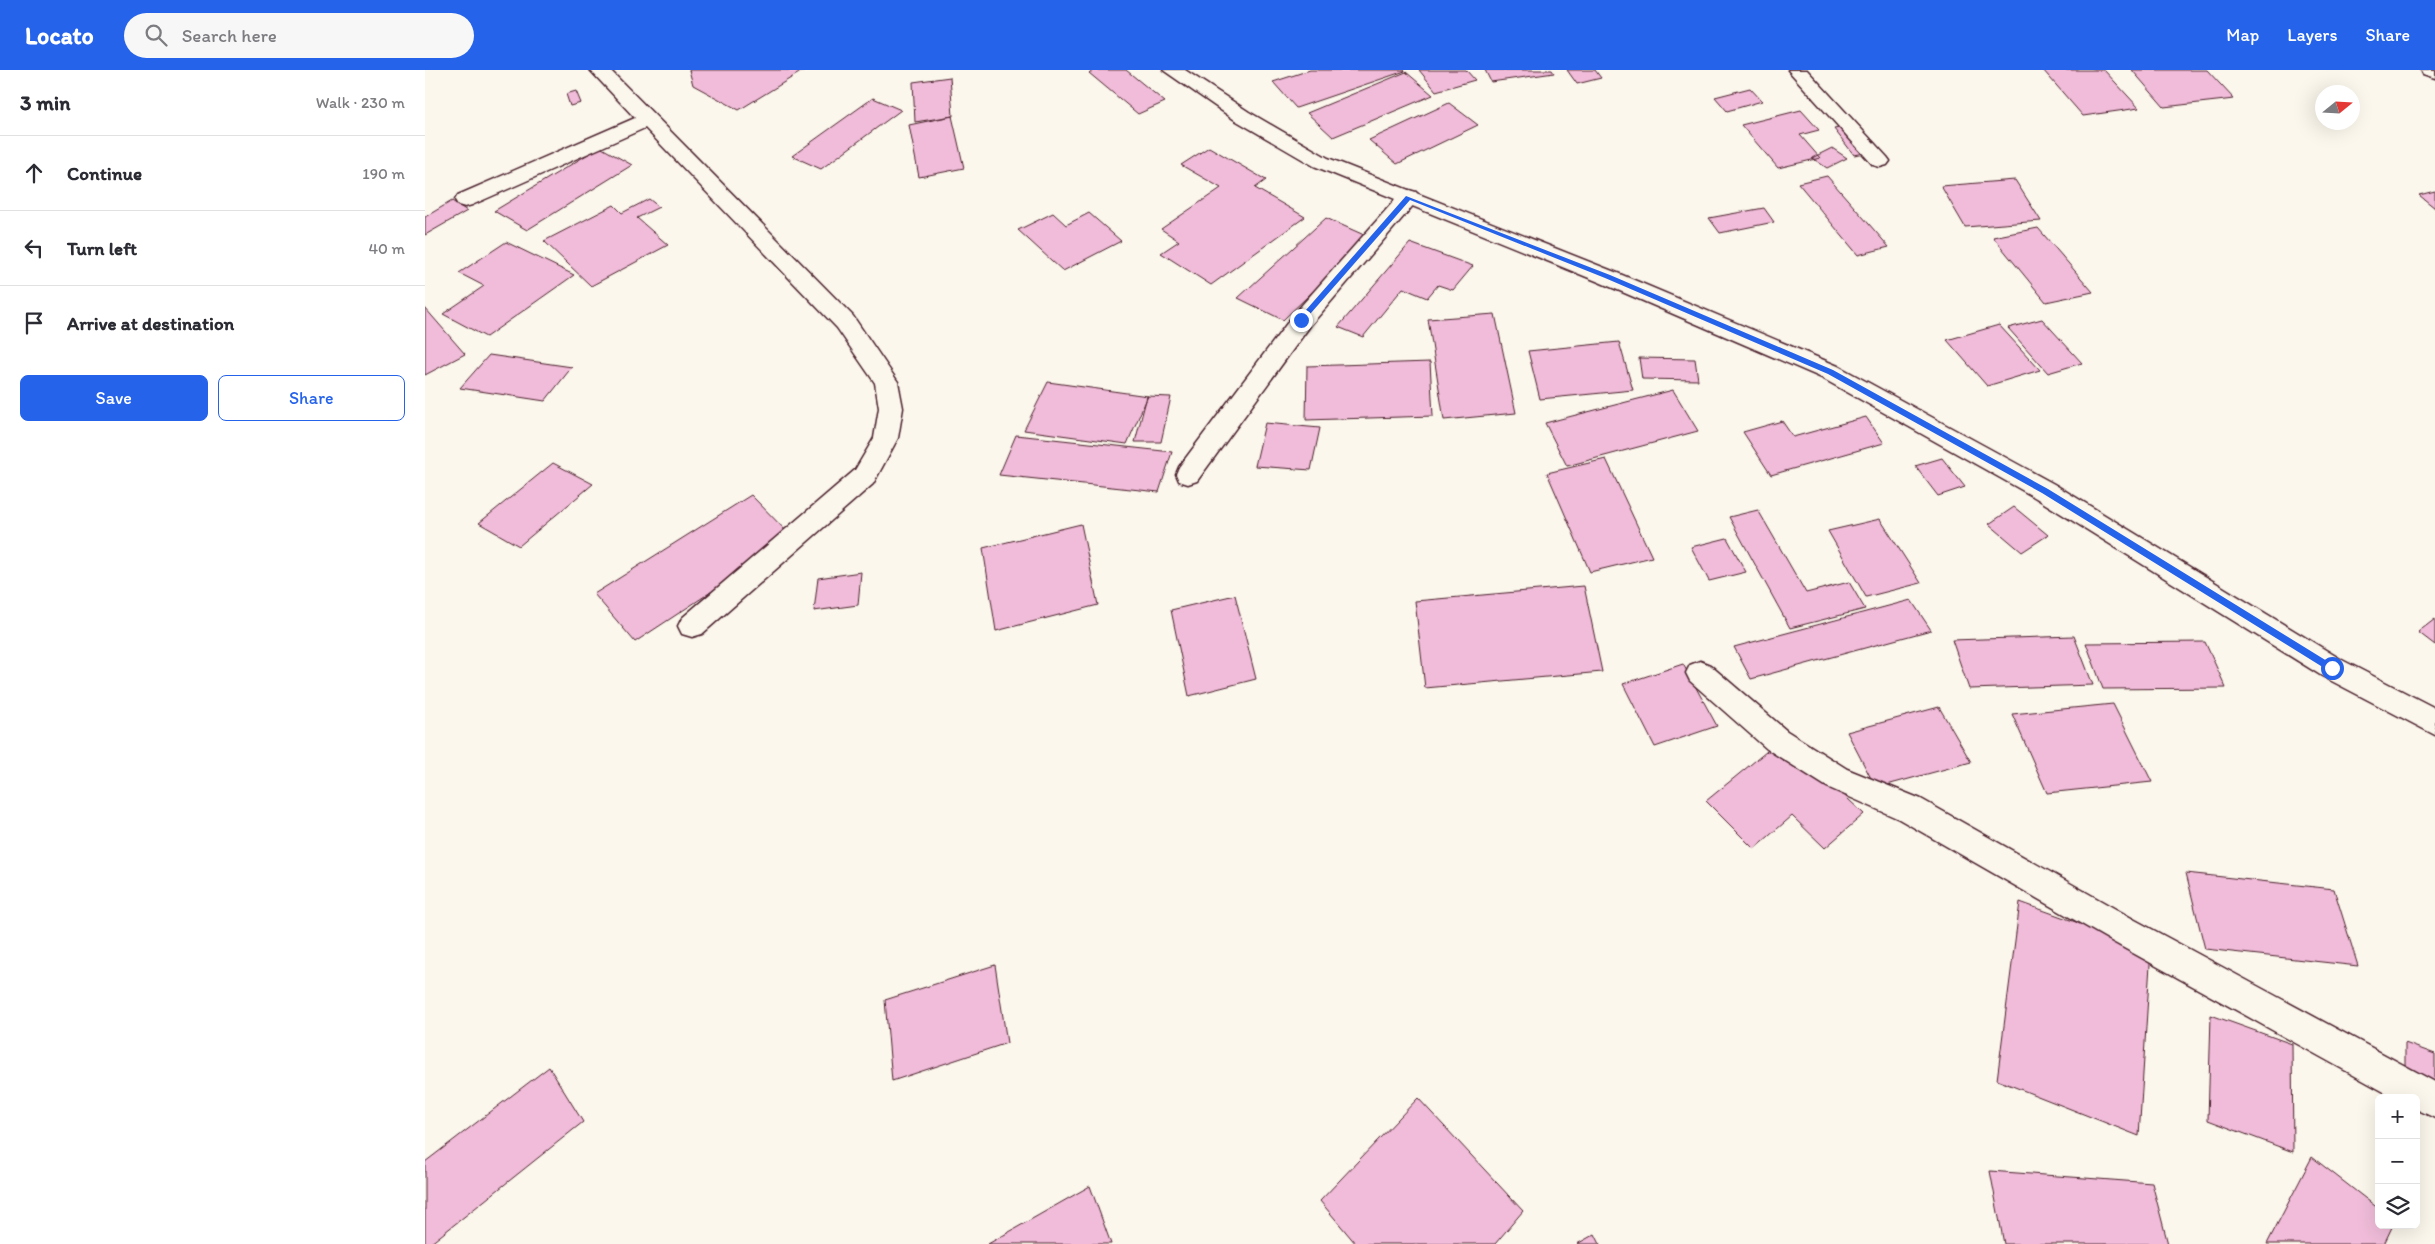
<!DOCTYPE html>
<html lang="en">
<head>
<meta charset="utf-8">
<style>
	body { margin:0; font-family:Itim,sans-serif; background:#f7f7f7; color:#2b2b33 }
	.controls { position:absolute; right:15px; bottom:15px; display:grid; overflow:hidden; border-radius:8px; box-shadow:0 5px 20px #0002 }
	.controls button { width:45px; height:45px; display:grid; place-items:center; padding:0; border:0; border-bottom:1px solid #e1e1e2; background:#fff; color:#2b2b33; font:25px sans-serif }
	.compass { position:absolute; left:1890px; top:15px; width:45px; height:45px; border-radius:50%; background:#fff; box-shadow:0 5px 20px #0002; rotate:72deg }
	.stop { position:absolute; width:15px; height:15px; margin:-11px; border:4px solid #2563eb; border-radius:50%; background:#fff }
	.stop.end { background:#2563eb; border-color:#fff; box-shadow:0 1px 5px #0008 }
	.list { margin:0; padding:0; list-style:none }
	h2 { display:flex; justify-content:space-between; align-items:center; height:65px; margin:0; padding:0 20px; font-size:21px }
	h2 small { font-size:16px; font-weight:400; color:#7c7c81 }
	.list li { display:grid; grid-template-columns:32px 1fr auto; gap:15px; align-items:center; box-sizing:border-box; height:75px; padding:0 20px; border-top:1px solid #e1e1e2 }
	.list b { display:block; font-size:19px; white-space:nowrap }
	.list em { font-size:16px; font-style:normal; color:#7c7c81 }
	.actions { display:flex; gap:10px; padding:15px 20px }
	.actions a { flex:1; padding:11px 0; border:1px solid #2563eb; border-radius:8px; text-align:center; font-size:18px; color:#2563eb }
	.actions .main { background:#2563eb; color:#fff }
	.icon { flex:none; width:28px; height:28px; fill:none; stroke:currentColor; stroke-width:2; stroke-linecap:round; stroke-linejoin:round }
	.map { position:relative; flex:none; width:2010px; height:1174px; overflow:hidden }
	header { display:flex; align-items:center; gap:30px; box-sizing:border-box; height:70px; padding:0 25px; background:#2563eb; color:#fff }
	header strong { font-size:24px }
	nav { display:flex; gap:28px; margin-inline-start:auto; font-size:18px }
	.search { width:350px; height:45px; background:#f7f7f7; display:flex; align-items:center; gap:12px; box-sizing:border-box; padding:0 18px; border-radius:28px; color:#7c7c81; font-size:19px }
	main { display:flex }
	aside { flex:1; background:#fff }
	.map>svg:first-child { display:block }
	.building { fill:#f0bcd9; stroke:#4a1f2b }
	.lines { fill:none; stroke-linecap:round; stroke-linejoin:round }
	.street-casing { stroke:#4a1f2b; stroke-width:3 }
	.secondary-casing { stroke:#4a1f2b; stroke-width:3 }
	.street { fill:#fbf7ec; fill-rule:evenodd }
	.secondary { fill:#fbf7ec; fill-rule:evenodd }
	.route { fill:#2563eb }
</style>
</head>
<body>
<header>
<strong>Locato</strong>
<div class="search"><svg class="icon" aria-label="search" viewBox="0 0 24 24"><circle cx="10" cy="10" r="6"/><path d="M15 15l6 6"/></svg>Search here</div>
<nav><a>Map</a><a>Layers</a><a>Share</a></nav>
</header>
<main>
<aside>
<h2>3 min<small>Walk · 230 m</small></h2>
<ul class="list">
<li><svg class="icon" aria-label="ahead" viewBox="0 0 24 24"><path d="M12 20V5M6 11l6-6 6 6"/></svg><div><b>Continue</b></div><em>190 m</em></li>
<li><svg class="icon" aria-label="left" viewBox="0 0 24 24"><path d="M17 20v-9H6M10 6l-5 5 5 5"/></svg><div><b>Turn left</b></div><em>40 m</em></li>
<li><svg class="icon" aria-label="arrive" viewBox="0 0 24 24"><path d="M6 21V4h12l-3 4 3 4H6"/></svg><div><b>Arrive at destination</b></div></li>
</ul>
<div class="actions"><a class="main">Save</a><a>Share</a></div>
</aside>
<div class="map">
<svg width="2010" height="1174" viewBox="0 0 2010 1174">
	<rect width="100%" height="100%" fill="#fbf7ec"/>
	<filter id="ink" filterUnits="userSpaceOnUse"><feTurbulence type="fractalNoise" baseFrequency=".02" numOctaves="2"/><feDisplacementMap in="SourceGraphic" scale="10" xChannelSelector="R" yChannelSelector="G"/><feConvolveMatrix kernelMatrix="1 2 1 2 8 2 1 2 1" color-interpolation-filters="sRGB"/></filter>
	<g filter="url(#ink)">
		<path class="building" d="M264,0H379L314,40L268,15Z
			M670,0H701L740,32L713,44L664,3Z
			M885,0H979L980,1L871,38L848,12Z
			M994,0H1041L1050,10L1011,21Z
			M1060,0H1127L1129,3L1066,12Z
			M1142,0H1170L1176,8L1152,14Z
			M1618,0H1679L1714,38L1658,46Z
			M1707,0H1782L1809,29L1739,37Z
			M981,2L1008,25L908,67L882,43Z
			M525,7L528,46L490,52L488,12Z
			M1325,18L1337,31L1302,41L1290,27Z
			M151,21L156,33L145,36L141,24Z
			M448,28L476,40L396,99L367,86Z
			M1024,33L1053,55L972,94L944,70Z
			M1376,40L1394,60L1375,65L1395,88L1353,98L1316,55Z
			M527,46L539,98L494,107L484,55Z
			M1432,55L1452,81L1429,85L1409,59Z
			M175,77L207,95L102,160L69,141Z
			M784,77L841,110L830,118L880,147L786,215L736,183L754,171L736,159L796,118L756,95Z
			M1407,78L1422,88L1402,98L1387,88Z
			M1402,106L1464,177L1433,185L1373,113Z
			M1590,110L1616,151L1540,157L1516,116Z
			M2010,121V138L1994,125Z
			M224,129L234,137L212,148L243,175L166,216L119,171L189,135L197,143Z
			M27,131L42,141L0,165V147Z
			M1339,138L1349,152L1295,163L1284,148Z
			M628,143L641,155L664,143L696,171L638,201L593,160Z
			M901,148L948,169L931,180L858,250L813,228Z
			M1613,158L1668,222L1621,232L1568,167Z
			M81,172L149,205L61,267L18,244L59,216L34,203Z
			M985,173L1048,196L1028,220L1013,215L1002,228L978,218L938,267L913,257Z
			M0,238L40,284L0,305Z
			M1070,244L1091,343L1019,350L1003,249Z
			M1617,249L1657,293L1623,303L1583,258Z
			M1574,255L1615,300L1562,316L1522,270Z
			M1194,272L1208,320L1115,329L1103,281Z
			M64,285L147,297L120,331L35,318Z
			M1214,288L1270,289L1273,310L1217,309Z
			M1005,292L1008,346L881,350L882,296Z
			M623,312L723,326L702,374L599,360Z
			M1248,320L1273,361L1142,396L1120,353Z
			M722,326L746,327L736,372H710Z
			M1441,347L1459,373L1346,405L1318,362L1357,351L1368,367Z
			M840,353L895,358L886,400L830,396Z
			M591,365L747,382L734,422L574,405Z
			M1517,388L1540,417L1513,426L1490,396Z
			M1181,389L1227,487L1165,502L1122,403Z
			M128,393L168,414L94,476L54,453Z
			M326,425L368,468L210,572L169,524Z
			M1589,437L1623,465L1597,482L1564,454Z
			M1333,440L1381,523L1424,512L1440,539L1365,558L1304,447Z
			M1455,449L1496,513L1441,527L1403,461Z
			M656,454L673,535L571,561L558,478Z
			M1302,468L1321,502L1284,511L1266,477Z
			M436,502L433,535L389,541L393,508Z
			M1159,516L1177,602L1000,618L990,531Z
			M810,525L831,609L764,626L746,540Z
			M1486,530L1506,560L1326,609L1309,577Z
			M2010,549V575L1993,562Z
			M1649,566L1668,615L1544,619L1527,570Z
			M1780,572L1801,618L1678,619L1661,573Z
			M1258,594L1292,656L1230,677L1198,614Z
			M1688,634L1727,712L1622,723L1587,644Z
			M1514,637L1546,692L1451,718L1422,662Z
			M1358,668L1439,744L1400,778L1367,746L1329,779L1281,731Z
			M1761,803L1909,819L1933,896L1780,879Z
			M1595,832L1726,879L1714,1066L1572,1010Z
			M570,895L582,973L467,1011L460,930Z
			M1786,945L1867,974L1868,1082L1783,1050Z
			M1980,973L2010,984V1013L1980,1001Z
			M124,997L158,1052L5,1174H0V1092Z
			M993,1028L1098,1141L1070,1174H931L895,1131Z
			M1887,1087L1954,1139V1155H1968L1959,1174H1842Z
			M1565,1101L1727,1113L1743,1174H1579Z
			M665,1116L686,1174H563Z
			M1170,1164L1175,1174H1152Z"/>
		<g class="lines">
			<defs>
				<path id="street" d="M165,0H185L428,246L473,312L478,338L473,368L448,414L277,564L267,567L257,564L253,556L257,548L430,400L449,368L454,338L450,313L412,258L220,58L47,135L40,137L33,135L30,130L33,125L210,48Z
					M1363,0H1382L1462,87L1465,91L1462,95L1455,97L1448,95Z
					M1996,0H2010V8L1998,4Z
					M984,120L991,122L994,127L991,132L885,256L772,411L763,414L754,411L751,404L754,397L869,244L977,122Z
					M1275,591L1285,595L1362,661L1422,699L1496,729L1710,850L2010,1012V1048L1991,1039V1028H1970L1688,872L1474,749L1402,717L1342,679L1265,611L1261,603L1265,595Z"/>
				<path id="secondary" d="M738,0H760L824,42L903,88L1190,202L1413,296L1629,414L1917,590L2010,638V665L1897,606L1611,428L1397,308L1174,212L889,96L810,50Z"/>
			</defs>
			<use href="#street" class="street-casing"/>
			<use href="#secondary" class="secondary-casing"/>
			<use href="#street" class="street"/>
			<use href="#secondary" class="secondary"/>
		</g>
	</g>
	<path class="route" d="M981,126L1185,205L1408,300L1623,419L1910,596V601H1904L1617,423L1403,304L1180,208L985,130L879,251H874V248Z"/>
</svg>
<div class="controls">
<button>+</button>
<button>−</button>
<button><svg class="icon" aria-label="layers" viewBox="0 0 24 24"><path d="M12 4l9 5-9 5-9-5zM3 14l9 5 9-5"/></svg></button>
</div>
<svg class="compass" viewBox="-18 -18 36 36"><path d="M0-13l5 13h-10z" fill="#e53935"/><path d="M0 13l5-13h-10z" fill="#7c7c81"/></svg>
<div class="stop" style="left:1907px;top:598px"></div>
<div class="stop end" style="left:876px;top:250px"></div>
</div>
</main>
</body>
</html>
